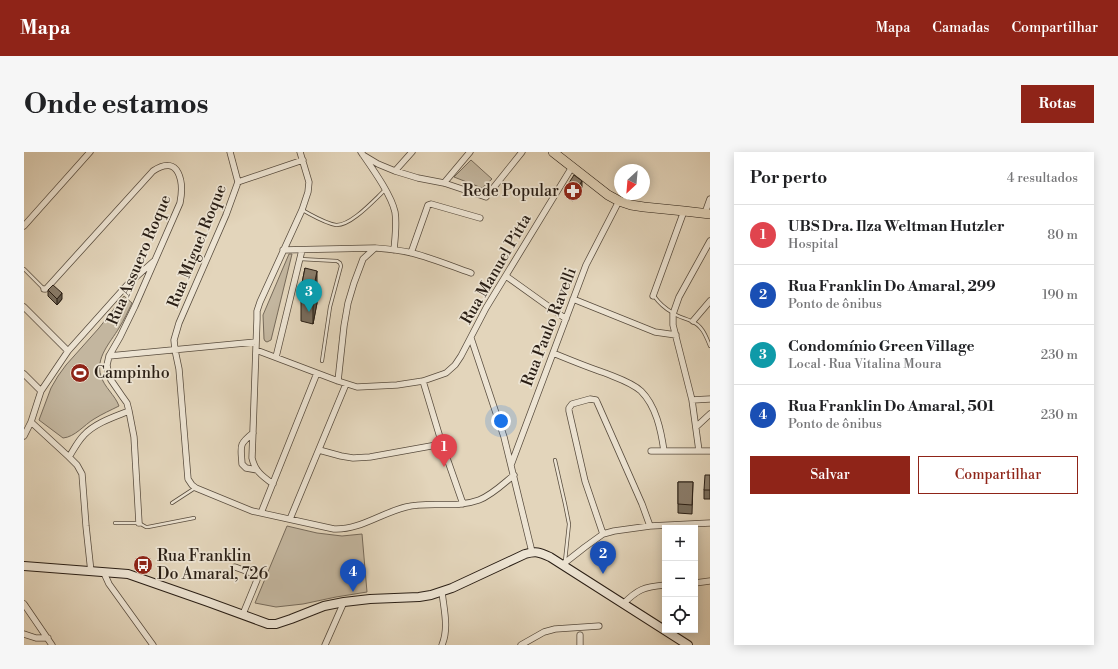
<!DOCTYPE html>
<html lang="pt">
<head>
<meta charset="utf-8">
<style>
	body { margin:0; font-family:"Libre Bodoni",serif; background:#f6f6f6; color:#202124 }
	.controls { position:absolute; right:12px; bottom:12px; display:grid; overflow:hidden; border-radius:0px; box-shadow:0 2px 10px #0003 }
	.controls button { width:36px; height:36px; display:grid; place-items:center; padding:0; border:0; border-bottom:1px solid #e0e0e0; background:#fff; color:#202124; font:20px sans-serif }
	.compass { position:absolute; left:590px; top:12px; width:36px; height:36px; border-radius:50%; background:#fff; box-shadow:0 2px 10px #0003; rotate:206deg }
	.you { position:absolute; left:477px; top:269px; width:14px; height:14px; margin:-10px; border:3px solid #fff; border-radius:50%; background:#1a73e8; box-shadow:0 0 0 6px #1a73e833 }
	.badge { display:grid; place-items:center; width:26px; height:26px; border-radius:50%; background:#8f2418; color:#fff; font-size:13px; font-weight:700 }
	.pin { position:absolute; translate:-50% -33px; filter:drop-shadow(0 1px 2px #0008) }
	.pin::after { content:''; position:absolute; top:21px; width:14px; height:12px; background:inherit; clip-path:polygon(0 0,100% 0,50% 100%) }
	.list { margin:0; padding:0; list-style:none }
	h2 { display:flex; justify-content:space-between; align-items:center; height:52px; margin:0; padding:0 16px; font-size:17px }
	h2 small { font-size:13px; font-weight:400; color:#757577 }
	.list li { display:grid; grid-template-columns:26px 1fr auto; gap:12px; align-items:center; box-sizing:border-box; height:60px; padding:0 16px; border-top:1px solid #e0e0e0 }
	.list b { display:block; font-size:15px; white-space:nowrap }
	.list p { margin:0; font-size:13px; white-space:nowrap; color:#757577 }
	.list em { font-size:13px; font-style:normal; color:#757577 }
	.actions { display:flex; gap:8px; padding:12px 16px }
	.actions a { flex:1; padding:9px 0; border:1px solid #8f2418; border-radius:0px; text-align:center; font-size:14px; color:#8f2418 }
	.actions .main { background:#8f2418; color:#fff }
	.icon { flex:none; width:22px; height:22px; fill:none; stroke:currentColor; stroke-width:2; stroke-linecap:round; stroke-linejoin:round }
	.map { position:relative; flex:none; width:686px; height:493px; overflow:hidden; border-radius:0px }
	header { display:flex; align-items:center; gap:24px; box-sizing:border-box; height:56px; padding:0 20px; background:#8f2418; color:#fff }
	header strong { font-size:19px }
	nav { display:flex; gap:22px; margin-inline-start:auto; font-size:14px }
	.intro { display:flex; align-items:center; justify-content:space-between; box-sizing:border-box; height:96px; padding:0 24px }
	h1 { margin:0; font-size:28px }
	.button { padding:10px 18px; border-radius:0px; background:#8f2418; color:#fff; font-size:14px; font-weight:700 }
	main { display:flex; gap:24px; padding:0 24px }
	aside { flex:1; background:#fff; border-radius:0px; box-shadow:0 2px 10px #0003 }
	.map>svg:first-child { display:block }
	.green { fill:#c3b69f; stroke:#766a5a }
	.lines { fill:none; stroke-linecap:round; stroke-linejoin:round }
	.lane-casing { stroke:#584c3e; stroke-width:4 }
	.street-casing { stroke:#584c3e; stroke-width:7 }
	.secondary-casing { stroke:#291e15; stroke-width:10 }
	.primary-casing { stroke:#291e15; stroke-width:10 }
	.lane { stroke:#ede4d3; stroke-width:2.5 }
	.street { stroke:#ede4d3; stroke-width:5.5 }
	.secondary { stroke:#ede4d3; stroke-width:8 }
	.primary { stroke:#e3d5bb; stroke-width:9 }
	.wall { fill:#776c5c; stroke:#291e15 }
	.shaded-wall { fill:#61584b; stroke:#291e15 }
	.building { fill:#8a7d6b; stroke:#291e15 }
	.labels { text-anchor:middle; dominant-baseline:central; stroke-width:3.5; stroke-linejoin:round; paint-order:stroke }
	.poi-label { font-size:16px; fill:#291e15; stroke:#ede4d3; text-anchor:start }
	.street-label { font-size:16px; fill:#291e15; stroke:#ede4d3 }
</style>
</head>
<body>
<header>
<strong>Mapa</strong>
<nav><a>Mapa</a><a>Camadas</a><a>Compartilhar</a></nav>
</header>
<div class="intro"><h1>Onde estamos</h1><a class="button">Rotas</a></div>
<main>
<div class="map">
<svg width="686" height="493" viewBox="0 0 686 493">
	<rect width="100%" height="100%" fill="#e3d5bb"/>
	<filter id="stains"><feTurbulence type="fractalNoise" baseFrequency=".005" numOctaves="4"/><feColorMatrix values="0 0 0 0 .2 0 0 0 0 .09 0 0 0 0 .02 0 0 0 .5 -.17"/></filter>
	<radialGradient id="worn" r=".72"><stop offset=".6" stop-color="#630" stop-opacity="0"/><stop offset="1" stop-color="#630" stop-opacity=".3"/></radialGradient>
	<path class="green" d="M447,8L468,27L458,36L430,25Z
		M265,102H268L247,188L243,190L241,189L240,187L239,163Z
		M100,144L108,151C104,159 100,168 95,176C86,191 71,206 77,224C80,235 91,243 95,254C87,258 78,262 70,267C60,273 51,285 39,286L15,268L27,236L34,224L42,213L75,176Z
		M263,374L293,381L318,384L338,382L343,440L312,445L279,452L252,455L231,451Z"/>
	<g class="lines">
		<defs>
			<path id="lane" d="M278,58C288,63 300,71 312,73C327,74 350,48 361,38
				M276,107L313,109L316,111L317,114L306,155L298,209
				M0,117L19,136
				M630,144C635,151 642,157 649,161C654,165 661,166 667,169C678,173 682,184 686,194
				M531,308L541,352L545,372L541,409
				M148,351L171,336
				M91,371H115L122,375H124L170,366"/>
			<path id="street" d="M206,0L214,30L202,63L155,171L150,188L151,198L155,217L164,327L168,333L172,336L228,359L310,377C336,378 357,361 382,355C406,349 431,357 455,348C468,343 479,332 490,323
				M337,0C348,16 367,42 371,60C373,72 371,86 370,98
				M339,3L354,12L371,19L394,26L420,31L462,45L498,0
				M371,19L388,0
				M214,30L279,8
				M420,31L446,0
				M681,61L686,47
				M0,74L66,0
				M259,98L351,96
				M387,101L404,53L407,52L456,66
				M482,124L542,167
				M20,137H22L129,19C156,1 160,31 156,51L111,154L96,185L85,204L83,213L84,220L87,228L98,244L103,251L105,259L110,285L115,371
				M629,144L660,59
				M549,147L631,180L652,183
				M0,155L44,199
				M669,169L686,149
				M447,186L480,285L508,400
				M232,198L314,229L333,235L373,233L399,229L422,221L431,213L437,204L462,156L548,15
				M529,201C546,208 563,215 581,221C593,226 607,230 617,239C632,254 637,278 640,299
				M85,204L232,190
				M252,205L278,98
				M0,222L17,239
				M314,229L320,174L324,151L330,131L339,107L351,96C363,97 376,98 388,101C408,106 427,114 447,121
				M399,229L418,292L439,352
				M668,248L686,247
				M7,270L45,305L53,313L58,322L62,374L67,420
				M672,275L686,262
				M229,281C214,293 217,294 218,312L222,316L233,318
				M0,284L7,270L17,239L44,199L103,133L130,109
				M295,298L317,304L329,306L346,305L418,292
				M627,299H686
				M675,299L668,248L649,173V162L655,145L686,89
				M45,305C50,297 54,289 60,283C71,271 90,265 105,259
				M487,313L562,113L595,49
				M249,332C238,324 231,319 228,306L233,167V159L236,150L278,58L284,40L285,30L276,0
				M237,361L293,221
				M266,367L322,232
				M579,382L561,329L545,259V256L548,252L566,247L572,248L573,250L618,352L626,374
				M538,413L561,395L579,382L590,379L626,374L686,371
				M211,415L230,422L233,425V428L219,462
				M80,421L85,432L129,493
				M671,431L686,429
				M0,452L28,493
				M599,452C614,437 620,435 641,433
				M0,482L12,486H24
				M556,483V493
				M301,493L320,450
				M418,493C425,476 420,458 418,440
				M497,493L520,480L531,477L575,474"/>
			<path id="secondary" d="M0,414L104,422L184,450L244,472H252L267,467L300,454L320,450L346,447L395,445L407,443L428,436L501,402C512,399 515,400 526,405L664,493"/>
			<path id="primary" d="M529,0L584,43L595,49L607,53L620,55L660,59L686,62"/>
		</defs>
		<use href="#lane" class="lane-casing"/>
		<use href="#street" class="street-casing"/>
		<use href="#secondary" class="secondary-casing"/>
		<use href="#primary" class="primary-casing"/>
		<use href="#lane" class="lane"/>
		<use href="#street" class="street"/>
		<use href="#secondary" class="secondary"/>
		<use href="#primary" class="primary"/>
	</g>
	<path class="wall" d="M558,35L549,49L541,43V37Z
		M281,116L293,151L289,172L277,169V136Z
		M24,138L38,147L33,153L24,144Z
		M686,323V347H680V338Z
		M654,330H669L668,362L654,361Z"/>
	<path class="shaded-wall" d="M558,29V35L549,49V42Z
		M293,119V151L289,172V139Z
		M38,141V147L33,153V147Z"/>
	<path class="building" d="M550,23L558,29L549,42L541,37Z
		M281,116L293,119L289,139L277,136Z
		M29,133L38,141L33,147L24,138Z
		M681,323H686V338H680Z
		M654,330H669L668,353L654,352Z"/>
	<defs>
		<symbol id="pharmacy-disc" viewBox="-11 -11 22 22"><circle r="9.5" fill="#8f2418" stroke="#ede4d3"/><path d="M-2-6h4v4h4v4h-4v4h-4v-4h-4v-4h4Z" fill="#fff"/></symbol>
		<symbol id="stadium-disc" viewBox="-11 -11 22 22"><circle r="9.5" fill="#8f2418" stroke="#ede4d3"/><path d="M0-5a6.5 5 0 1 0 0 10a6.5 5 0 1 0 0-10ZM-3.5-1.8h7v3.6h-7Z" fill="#fff"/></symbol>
		<symbol id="bus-disc" viewBox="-11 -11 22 22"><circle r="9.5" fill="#8f2418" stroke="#ede4d3"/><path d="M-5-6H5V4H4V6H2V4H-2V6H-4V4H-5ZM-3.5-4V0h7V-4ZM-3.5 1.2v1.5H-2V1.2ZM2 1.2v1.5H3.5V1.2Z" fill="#fff"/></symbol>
	</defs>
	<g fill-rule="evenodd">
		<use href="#pharmacy-disc" x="538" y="28" width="22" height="22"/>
		<use href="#stadium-disc" x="45" y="210" width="22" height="22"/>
		<use href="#bus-disc" x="108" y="402" width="22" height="22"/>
	</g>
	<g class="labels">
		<g class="poi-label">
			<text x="535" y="39" text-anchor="end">Rede Popular</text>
			<text x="70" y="221">Campinho</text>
			<text x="133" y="404">Rua Franklin<tspan x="133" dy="18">Do Amaral, 726</tspan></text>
		</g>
		<g class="street-label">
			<text transform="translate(173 94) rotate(-68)">Rua Miguel Roque</text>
			<text transform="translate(115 108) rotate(-67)">Rua Assuero Roque</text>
			<text transform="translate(472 117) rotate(-60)">Rua Manuel Pitta</text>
			<text transform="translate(525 175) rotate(-69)">Rua Paulo Ravelli</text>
		</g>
	</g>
	<rect width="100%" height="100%" filter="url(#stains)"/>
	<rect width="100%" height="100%" fill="url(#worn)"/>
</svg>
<div class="controls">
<button>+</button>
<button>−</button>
<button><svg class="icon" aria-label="locate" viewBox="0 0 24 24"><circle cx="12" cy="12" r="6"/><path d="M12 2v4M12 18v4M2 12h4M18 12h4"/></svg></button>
</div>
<svg class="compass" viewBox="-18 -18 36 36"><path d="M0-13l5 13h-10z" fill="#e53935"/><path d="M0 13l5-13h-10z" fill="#757577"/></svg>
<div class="you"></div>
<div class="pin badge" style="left:420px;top:315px;background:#e0444e">1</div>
<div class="pin badge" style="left:579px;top:422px;background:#1a4fb4">2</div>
<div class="pin badge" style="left:285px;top:160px;background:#0f9aa8">3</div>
<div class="pin badge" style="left:329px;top:440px;background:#1a4fb4">4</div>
</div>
<aside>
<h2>Por perto<small>4 resultados</small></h2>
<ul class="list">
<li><span class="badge" style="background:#e0444e">1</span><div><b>UBS Dra. Ilza Weltman Hutzler</b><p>Hospital</p></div><em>80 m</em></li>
<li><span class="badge" style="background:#1a4fb4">2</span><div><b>Rua Franklin Do Amaral, 299</b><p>Ponto de ônibus</p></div><em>190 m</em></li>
<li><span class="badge" style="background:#0f9aa8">3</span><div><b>Condomínio Green Village</b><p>Local · Rua Vitalina Moura</p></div><em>230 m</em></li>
<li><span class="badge" style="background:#1a4fb4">4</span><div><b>Rua Franklin Do Amaral, 501</b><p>Ponto de ônibus</p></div><em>230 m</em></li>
</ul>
<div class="actions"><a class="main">Salvar</a><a>Compartilhar</a></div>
</aside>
</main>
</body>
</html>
